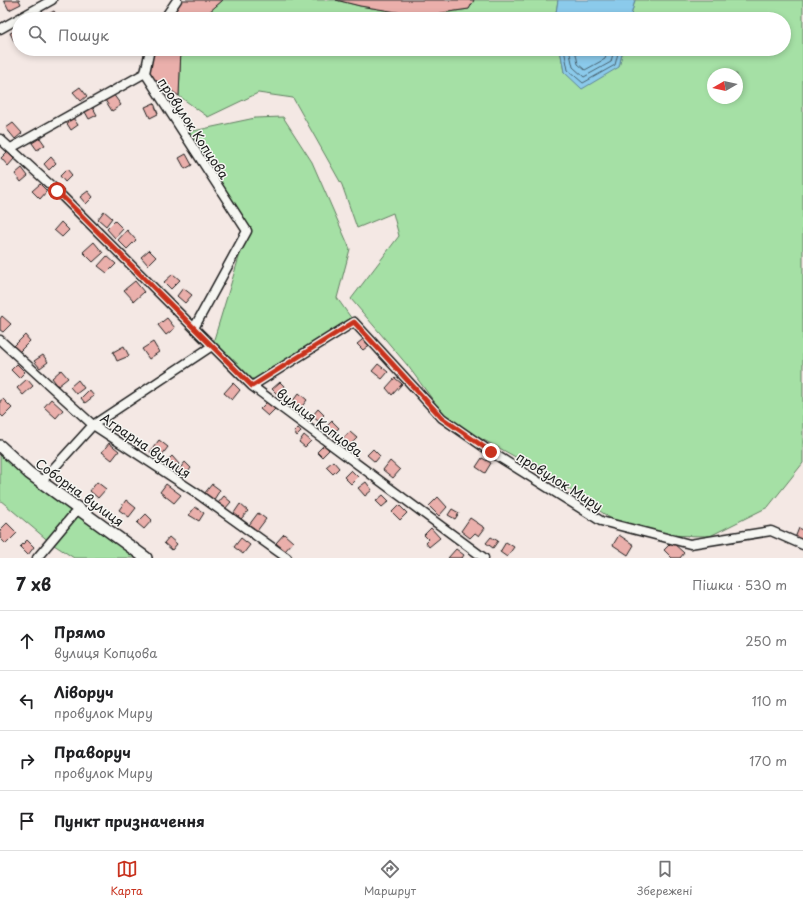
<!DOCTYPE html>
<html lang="uk">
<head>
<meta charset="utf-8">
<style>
	body { margin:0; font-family:"Playpen Sans",sans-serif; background:#f2f2f2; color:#202124 }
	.compass { position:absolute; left:707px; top:68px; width:36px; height:36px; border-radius:50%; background:#fff; box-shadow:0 2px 6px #0003; rotate:261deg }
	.stop { position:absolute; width:12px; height:12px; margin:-9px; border:3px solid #c8321e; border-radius:50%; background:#fff }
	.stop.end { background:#c8321e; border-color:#fff; box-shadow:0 1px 4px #0008 }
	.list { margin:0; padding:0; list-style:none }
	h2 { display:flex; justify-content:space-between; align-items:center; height:52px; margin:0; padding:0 16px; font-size:17px }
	h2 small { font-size:13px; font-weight:400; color:#757577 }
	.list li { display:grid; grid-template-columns:26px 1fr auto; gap:12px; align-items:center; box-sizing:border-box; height:60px; padding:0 16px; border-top:1px solid #e0e0e0 }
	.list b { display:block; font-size:15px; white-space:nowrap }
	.list p { margin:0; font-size:13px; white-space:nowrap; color:#757577 }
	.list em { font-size:13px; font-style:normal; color:#757577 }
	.icon { flex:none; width:22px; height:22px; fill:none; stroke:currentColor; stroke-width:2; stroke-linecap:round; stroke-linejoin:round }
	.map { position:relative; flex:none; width:803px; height:558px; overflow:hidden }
	.search { position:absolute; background:#fff; box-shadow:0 2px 6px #0003; left:12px; right:12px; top:12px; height:44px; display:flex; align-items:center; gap:10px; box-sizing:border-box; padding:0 14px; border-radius:22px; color:#757577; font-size:15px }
	.sheet { height:292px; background:#fff }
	nav { display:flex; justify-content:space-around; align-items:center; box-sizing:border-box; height:56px; border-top:1px solid #e0e0e0; background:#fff; font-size:11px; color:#757577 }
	nav a { display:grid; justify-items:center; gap:2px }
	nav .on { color:#c8321e }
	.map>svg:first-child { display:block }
	.green { fill:#a5e0a5; stroke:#607e60; fill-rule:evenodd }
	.water { fill:#8bcaeb; stroke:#5f8498 }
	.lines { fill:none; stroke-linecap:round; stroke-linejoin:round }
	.shore { stroke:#48626f; stroke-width:1 }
	.building { fill:#eaafab; stroke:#1c1c1c }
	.minor-casing { stroke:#1c1c1c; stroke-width:11 }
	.secondary-casing { stroke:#1c1c1c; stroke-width:14 }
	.minor { stroke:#f6f6f2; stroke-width:8 }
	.secondary { stroke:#f6f6f2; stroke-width:11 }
	.route { stroke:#c8321e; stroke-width:5 }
	.labels { text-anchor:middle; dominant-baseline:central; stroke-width:3; stroke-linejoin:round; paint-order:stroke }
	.street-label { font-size:13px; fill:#1c1c1c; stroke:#f6f6f2 }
</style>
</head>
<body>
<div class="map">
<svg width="803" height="558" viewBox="0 0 803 558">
	<rect width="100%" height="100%" fill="#f4e8e4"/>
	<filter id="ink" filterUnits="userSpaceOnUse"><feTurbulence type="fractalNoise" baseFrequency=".025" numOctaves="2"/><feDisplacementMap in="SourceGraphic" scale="8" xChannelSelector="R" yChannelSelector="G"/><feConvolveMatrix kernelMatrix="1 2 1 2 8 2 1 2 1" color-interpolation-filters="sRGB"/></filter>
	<g filter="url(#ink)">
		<path class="green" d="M223,0H336L360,6L421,16L469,9L474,0H558L555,19H201Z
			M635,0H803V463L768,507L710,536L652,535L610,518L553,478L503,450L449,422L408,366L351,299L399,236L393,213L357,228L342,185L293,98L258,93L208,117L179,96L181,49H560L564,72L619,67L623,49H784V19H630ZM713,74H737V98H713Z
			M283,117L312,162L350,249L337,298L354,322L252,386L212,346L247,231L184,133L255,118Z
			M0,446L146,558H74L51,543L0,500Z"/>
		<path class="water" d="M558,0H635L630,19H555Z
			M560,49H623L619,67L582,89L564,72Z"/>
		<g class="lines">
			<path class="shore" d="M564,49L568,70L583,83L615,65L619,49
				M569,49L573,67L584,77L611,62L614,49
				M575,49L578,64L585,70L605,59L608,49"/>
		</g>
		<path class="building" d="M4,0H19L21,4L9,10Z
			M177,0H223L201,19H164Z
			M336,0H474L469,9L421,16L360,6Z
			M54,11L59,19H47L45,16Z
			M19,29V41L15,43L10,33Z
			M150,49H181L179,96L145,73Z
			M80,87L87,96L81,101L73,92Z
			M113,94L121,105L112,111L105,100Z
			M154,103L158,114L150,118L145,107Z
			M92,106L97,115L89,119L84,110Z
			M73,118L78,125L71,130L66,122Z
			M13,123L22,133L15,139L6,128Z
			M40,138L45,145L37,150L32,143Z
			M7,152L14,159L8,166L1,158Z
			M186,154L192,165L185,169L179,158Z
			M51,157L56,163L49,170L44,164Z
			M22,168L28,176L21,182L15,174Z
			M67,169L72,175L65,182L60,176Z
			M40,184L47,191L40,199L32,191Z
			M88,191L93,197L86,204L80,197Z
			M104,211L112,218L106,226L98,219Z
			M115,221L123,229L115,238L107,229Z
			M61,222L69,230L62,237L54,230Z
			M127,230L136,240L127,249L118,240Z
			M94,242L103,253L93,262L83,252Z
			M149,250L156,257L148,265L141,257Z
			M107,256L116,264L107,273L98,266Z
			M173,274L180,280L171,289L164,282Z
			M135,281L144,292L134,301L124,290Z
			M183,288L192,295L185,303L177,296Z
			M2,316L11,324L3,332L0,330V319Z
			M167,318L175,328L166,335L158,325Z
			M25,335L30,341L19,352L14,346Z
			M367,336L372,343L363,350L357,344Z
			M153,342L159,352L149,359L142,349Z
			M124,346L129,356L117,361L113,352Z
			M43,355L48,362L40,368L34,361Z
			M17,364L25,372L19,378L11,370Z
			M378,364L388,372L382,379L372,371Z
			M61,370L68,378L58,386L52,378Z
			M395,378L402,384L392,395L386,388Z
			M27,379L33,386L23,395L17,388Z
			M78,380L84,388L76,394L70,387Z
			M280,382L287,389L279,396L272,389Z
			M233,383L240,390L232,400L224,393Z
			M89,390L94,396L85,403L81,398Z
			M299,393L307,400L299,410L291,403Z
			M3,399L12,408L3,417L0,414V401Z
			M51,399L63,410L56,418L44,407Z
			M268,401L276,408L268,416L260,409Z
			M318,409L324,415L318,421L312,416Z
			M332,421L339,428L331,435L325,428Z
			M298,428L301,432L297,436L294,432Z
			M350,432L357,438L349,446L342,439Z
			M304,435L311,441L305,447L299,442Z
			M159,440L168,447L159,459L150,452Z
			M109,443L119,451L112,460L102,452Z
			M324,445L329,450L322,457L317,452Z
			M373,449L380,456L375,462L367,455Z
			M172,456L179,464L172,471L165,463Z
			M482,458L491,463L485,473L476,467Z
			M333,461L339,468L333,474L326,467Z
			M390,461L400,470L393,478L383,470Z
			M185,462L191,468L184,477L177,472Z
			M351,470L358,477L351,484L344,477Z
			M97,482L106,489L98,498L90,491Z
			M366,482L372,490L365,496L358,488Z
			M166,484L181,495L174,503L160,492Z
			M212,484L220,490L213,501L204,494Z
			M383,495L389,501L382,507L376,501Z
			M224,496L231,502L225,509L218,503Z
			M438,497L447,507L439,516L429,506Z
			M126,500L136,508L129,517L119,510Z
			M240,504L248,511L241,519L234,513Z
			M399,505L407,513L400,520L392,512Z
			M195,507L204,513L199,521L189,515Z
			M452,509L459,513L455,519L448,515Z
			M258,513L266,519L257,531L249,525Z
			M146,514L152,520L144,529L137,523Z
			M470,518L485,528L479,536L475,533L470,538L461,531Z
			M7,523L17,533L6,544L0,538V530Z
			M431,528L440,538L429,547L426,543L429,540L424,535Z
			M799,528L803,530V541L795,538Z
			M284,534L293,542L285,551L276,543Z
			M619,535L634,545L628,555L613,545Z
			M169,537L177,544L172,550L164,543Z
			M491,537L498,541L493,548L486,543Z
			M241,538L250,545L243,554L234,547Z
			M27,540L34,547L28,555L20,547Z
			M506,542L514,547L507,557L500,552Z
			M672,542L684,553L680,558H672L664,550Z
			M456,549L464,555L462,558H448Z"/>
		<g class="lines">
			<defs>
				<path id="minor" d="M164,19L177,0
					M0,29L52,0
					M145,73L247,231L194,328
					M145,73L150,49
					M0,139L57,191L252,386L484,558
					M11,148L145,73
					M0,340L93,425L195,492L287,558
					M252,386L354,322L442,418L491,452L601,521L690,544L771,531L803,545
					M42,481L93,425L212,346
					M37,558L78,509"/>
				<path id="secondary" d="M0,446L29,473L146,558"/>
			</defs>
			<use href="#minor" class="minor-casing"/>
			<use href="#secondary" class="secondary-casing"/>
			<use href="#minor" class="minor"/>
			<use href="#secondary" class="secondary"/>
		</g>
	</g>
	<g class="lines" filter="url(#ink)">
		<path class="route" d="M57,191L252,386L354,322L442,418L491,452"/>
	</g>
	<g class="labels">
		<g class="street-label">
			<text transform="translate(194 128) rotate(57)">провулок Копцова</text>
			<text transform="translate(320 422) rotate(37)">вулиця Копцова</text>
			<text transform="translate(146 445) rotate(34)">Аграрна вулиця</text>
			<text transform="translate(560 481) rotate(32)">провулок Миру</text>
			<text transform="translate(80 492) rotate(36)">Соборна вулиця</text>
		</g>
	</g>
</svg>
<svg class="compass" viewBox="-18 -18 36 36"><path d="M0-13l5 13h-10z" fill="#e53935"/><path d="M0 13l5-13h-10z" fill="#757577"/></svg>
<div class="stop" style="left:57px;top:191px"></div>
<div class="stop end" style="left:491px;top:452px"></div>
<div class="search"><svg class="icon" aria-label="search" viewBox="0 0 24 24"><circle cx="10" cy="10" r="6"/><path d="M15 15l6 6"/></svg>Пошук</div>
</div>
<section class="sheet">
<h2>7 хв<small>Пішки · 530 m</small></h2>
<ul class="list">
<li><svg class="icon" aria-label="ahead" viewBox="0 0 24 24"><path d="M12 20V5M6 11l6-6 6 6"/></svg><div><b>Прямо</b><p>вулиця Копцова</p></div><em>250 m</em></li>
<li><svg class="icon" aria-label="left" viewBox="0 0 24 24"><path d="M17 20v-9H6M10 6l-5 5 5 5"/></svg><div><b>Ліворуч</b><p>провулок Миру</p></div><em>110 m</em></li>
<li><svg class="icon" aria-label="right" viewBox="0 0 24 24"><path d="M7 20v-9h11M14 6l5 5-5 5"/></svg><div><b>Праворуч</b><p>провулок Миру</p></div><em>170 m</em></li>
<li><svg class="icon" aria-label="arrive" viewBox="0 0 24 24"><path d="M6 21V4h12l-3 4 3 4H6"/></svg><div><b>Пункт призначення</b></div></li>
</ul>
</section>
<nav>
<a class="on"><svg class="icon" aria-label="map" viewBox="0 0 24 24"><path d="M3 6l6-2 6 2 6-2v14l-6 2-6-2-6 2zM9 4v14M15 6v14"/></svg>Карта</a>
<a><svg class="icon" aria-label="directions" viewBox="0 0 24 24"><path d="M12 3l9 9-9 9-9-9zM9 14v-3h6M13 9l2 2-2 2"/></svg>Маршрут</a>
<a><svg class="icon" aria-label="saved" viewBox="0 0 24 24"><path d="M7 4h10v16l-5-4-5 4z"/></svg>Збережені</a>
</nav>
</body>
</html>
